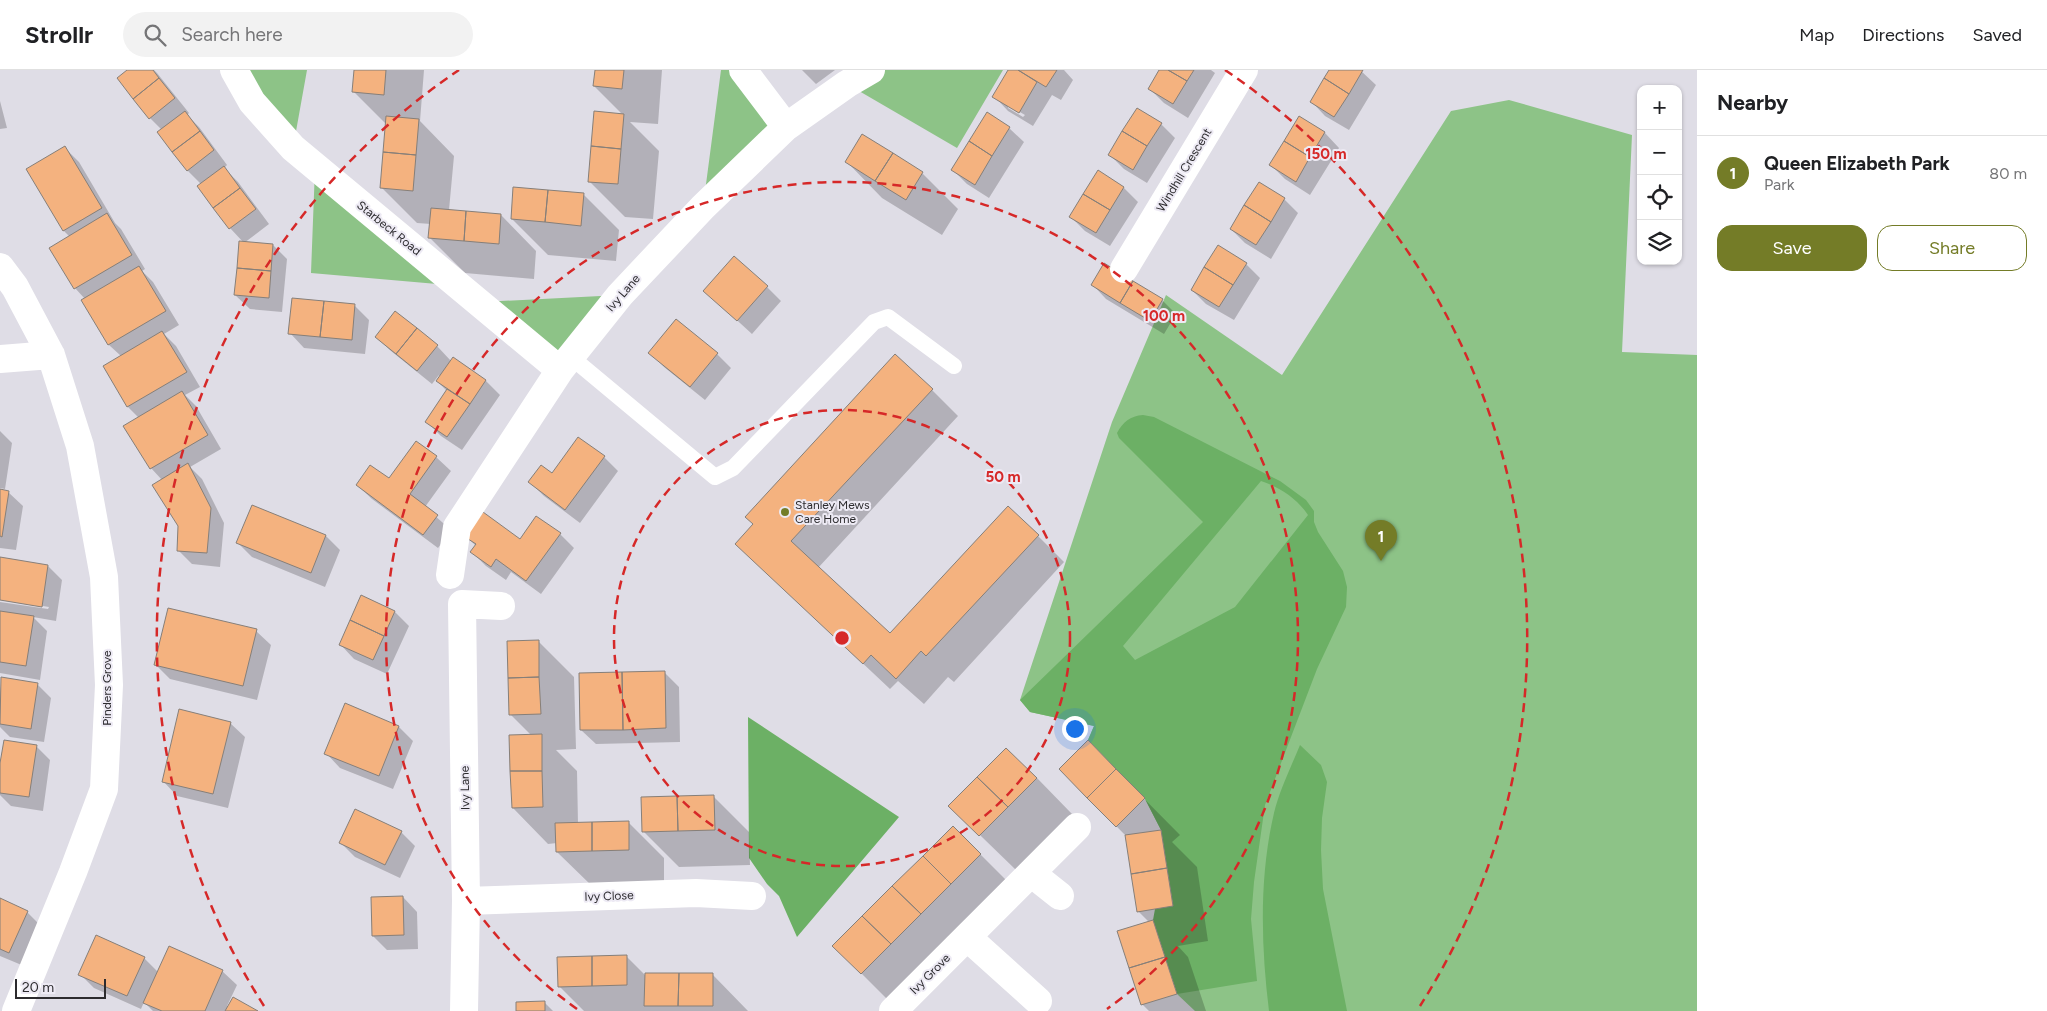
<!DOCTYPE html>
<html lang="en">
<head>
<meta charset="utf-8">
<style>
	body { margin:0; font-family:Figtree,sans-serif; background:#f2f2f2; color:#202124 }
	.controls { position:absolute; right:15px; top:15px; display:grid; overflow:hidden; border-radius:10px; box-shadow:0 1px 4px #0004 }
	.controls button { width:45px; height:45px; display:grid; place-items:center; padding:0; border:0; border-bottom:1px solid #e0e0e0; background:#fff; color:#202124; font:25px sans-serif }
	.scale { position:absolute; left:15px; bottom:12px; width:91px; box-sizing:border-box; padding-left:5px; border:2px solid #2c2b2e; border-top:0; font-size:14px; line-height:18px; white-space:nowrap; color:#2c2b2e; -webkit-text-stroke:4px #edeaf4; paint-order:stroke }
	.you { position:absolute; left:1074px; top:658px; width:18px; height:18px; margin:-12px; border:4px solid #fff; border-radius:50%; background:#1a73e8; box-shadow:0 0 0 8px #1a73e833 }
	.badge { display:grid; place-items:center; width:32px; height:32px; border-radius:50%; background:#747c27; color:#fff; font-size:16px; font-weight:700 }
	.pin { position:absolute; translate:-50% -41px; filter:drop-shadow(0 1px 2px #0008) }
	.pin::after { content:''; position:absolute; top:26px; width:18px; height:15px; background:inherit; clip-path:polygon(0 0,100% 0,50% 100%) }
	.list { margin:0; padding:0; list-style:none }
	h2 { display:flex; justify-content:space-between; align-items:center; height:65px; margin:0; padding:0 20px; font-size:21px }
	h2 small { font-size:16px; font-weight:400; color:#757577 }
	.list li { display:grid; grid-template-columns:32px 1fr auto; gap:15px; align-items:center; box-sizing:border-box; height:75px; padding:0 20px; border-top:1px solid #e0e0e0 }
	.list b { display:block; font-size:19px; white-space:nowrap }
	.list p { margin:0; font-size:16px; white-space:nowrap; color:#757577 }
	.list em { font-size:16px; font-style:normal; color:#757577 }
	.actions { display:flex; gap:10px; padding:15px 20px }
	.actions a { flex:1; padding:11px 0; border:1px solid #747c27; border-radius:15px; text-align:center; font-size:18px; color:#747c27 }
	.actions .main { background:#747c27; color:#fff }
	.icon { flex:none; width:28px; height:28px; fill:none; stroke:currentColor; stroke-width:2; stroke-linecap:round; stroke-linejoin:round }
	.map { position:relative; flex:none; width:1697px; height:941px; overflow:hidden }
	header { display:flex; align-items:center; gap:30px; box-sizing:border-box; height:70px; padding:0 25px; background:#fff; border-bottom:1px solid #e0e0e0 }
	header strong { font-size:24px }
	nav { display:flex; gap:28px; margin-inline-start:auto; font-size:18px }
	.search { width:350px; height:45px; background:#f2f2f2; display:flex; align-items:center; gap:12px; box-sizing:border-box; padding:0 18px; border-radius:28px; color:#757577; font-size:19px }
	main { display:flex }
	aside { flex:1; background:#fff }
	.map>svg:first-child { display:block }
	.green { fill:#8dc387 }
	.forest { fill:#6cb065; fill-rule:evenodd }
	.shadow { fill:#0003; fill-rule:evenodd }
	.building { fill:#f4b27f; stroke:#867f79 }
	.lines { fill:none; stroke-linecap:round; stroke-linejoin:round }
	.lane { stroke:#fff; stroke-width:16 }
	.street { stroke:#fff; stroke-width:28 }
	.ring { fill:none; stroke:#d62828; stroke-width:2.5; stroke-dasharray:9 6 }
	.poi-dot { fill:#747c27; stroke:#edeaf4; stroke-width:2 }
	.labels { text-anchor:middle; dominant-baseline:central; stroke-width:4; stroke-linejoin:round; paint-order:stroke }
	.street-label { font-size:12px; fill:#2c2b2e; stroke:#edeaf4 }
	.poi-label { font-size:12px; fill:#2c2b2e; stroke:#edeaf4; text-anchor:start }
	.centre { fill:#d62828; stroke:#edeaf4; stroke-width:2.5 }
	.ring-label { font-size:15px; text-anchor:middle; font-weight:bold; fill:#d62828; stroke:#edeaf4; stroke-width:4; stroke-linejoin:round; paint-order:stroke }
</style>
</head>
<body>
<header>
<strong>Strollr</strong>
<div class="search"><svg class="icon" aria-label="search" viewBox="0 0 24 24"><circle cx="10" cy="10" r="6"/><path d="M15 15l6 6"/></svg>Search here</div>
<nav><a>Map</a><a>Directions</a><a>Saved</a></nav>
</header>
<main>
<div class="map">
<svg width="1697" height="941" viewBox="0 0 1697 941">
	<rect width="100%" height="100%" fill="#dfdde6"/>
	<path class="green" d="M234,0H307L293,78Z
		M721,0H743L786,57L703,137Z
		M868,0H1003L957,78L847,14Z
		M1509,30L1632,65L1622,282L1697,285V941H1195L1177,924L1153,850L1173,835L1161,760L1145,729L1088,670L1094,656L1030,642L1020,630L1112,352L1166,225L1282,305L1451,41Z
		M315,98L460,216L311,203Z
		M620,225L560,300L481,232Z"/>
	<path class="forest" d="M1143,345L1154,347L1280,411L1306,430L1314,441V452L1318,462L1343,501L1347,517L1346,537L1317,599L1265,735L1254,812L1251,849L1257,911L1177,924L1153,850L1155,839L1173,835L1161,760L1145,729L1088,670L1094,656L1030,642L1020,630L1203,452L1119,368L1117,363C1123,352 1130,346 1143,345ZM1261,411C1279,417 1297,428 1308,445L1235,537L1135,590L1123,576Z
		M748,647L899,747L797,867L779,826L767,814L749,788Z
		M1300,675L1321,695L1327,712L1322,748L1321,780L1323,819L1347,941H1269C1261,876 1259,807 1274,743C1280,719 1291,697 1300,675Z"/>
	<path class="shadow" d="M129,0H154L157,3L189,43L187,45L199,57L227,95L224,98L238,112L269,154L244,173L230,158L201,114L188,101L159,62L162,60L150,48L119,8Z
		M355,0H424L420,51L454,86L449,140L501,145L536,181L534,209L465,203L430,168L431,154L417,153L381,117L387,55L353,21Z
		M596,0H662L658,54L630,52L659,81L653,149L625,147L589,111L623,45L594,16Z
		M802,0H835L816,14Z
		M1010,0H1064L1073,10L1061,30L1052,25L1033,56L1008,41L994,26ZM1008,35L1025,45L1023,47L1008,38Z
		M1161,0H1211L1215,3L1188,48L1164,33L1150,19Z
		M1330,0H1360L1376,15L1349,60L1325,46L1311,31Z
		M0,31L7,58L0,59Z
		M1300,48L1325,63L1339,78L1310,125L1285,109L1271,95Z
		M1161,54L1175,68L1147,113L1124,99L1110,85Z
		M1009,58L1024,72L989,128L967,114L953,100Z
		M65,78L79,92L115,153L121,159L145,199L142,201L153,212L179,255L164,264L176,276L200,317L185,325L196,336L221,379L190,397L202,409L224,453L220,497L192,494L178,480L180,456L162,410L151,398L139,348L128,337L104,296L121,286L109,275L83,231L85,229L75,218L70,167L64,161L28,100Z
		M847,92L922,103L958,139L942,165L882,128Z
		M1124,118L1138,132L1110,176L1085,161L1071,147Z
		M583,124L619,160L616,191L548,185L512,149Z
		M1284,129L1298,143L1271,189L1245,173L1231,159Z
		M273,175L287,189L282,242L250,239L235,225Z
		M1246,194L1260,208L1234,250L1206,234L1192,220Z
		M1092,214L1162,230L1176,244L1164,264L1106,229Z
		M767,217L781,231L752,264L705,221Z
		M355,236L369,250L365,284L304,278L290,263Z
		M396,243L437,276L451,291L453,288L486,311L500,325L462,380L441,366L427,352L447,321L437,311L440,307L439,305L432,314L391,281L376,267Z
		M650,282L717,284L731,298L705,330L664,297Z
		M932,320L958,346L818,498L890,565L1038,466L1064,492L954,612L948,607L924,634L898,611L890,619L736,474L755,455Z
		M0,361L12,373L5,419L0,418Z
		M416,372L436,387L451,401L425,437L451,460L438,478L372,429L357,415L389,410Z
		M604,387L618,401L580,453L544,426L530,412Z
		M0,420L8,422L23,436L16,480L0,478Z
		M253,436L326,466L340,480L325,517L252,487L238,473Z
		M560,464L574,478L541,524L511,502L506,510L486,496L472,482L476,476L467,467L520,470Z
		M0,488L48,496L62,510L56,551L33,547L47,561L40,610L0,603V532L48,539L49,537L0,529Z
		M395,542L409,556L387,604L354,589L340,574Z
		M256,561L271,575L257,630L170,609L156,595Z
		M538,571L574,607L576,679L556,680L577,701L578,754L628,752L664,788V815L593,817L557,782V773L548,774L513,738L531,665L510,644Z
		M664,602L679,617L680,672L596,674L581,660Z
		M2,608L37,614L51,628L44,672L10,667L0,657V624Z
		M346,635L399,657L413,671L393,719L340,698L326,683Z
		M230,653L245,667L228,738L177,726L163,711Z
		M1088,672L1180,765L1172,772L1197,797L1208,871L1178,876L1188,887L1206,941H1149L1142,934L1149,852L1138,841L1126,766L1060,699Z
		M36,676L50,690L43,741L11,736L0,725V701Z
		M1037,708L1072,744L1016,800L950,736Z
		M713,726L749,762L750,795L679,797L643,761Z
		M953,757L1016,820L897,939L834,876Z
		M401,762L415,776L400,808L355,787L341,773Z
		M403,827L417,842L418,879L387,880L373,866Z
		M0,830L27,842L41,856L24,896L0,886Z
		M626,886L646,906L713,905L748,941H584L559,916Z
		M144,888L158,902L222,901L237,915L227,936L256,941H153L144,932L141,939L94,918L80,904Z
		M545,933L553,941H517Z"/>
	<path class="building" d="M127,0H153L159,8L133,29L117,8Z
		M354,0H386L384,25L352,22Z
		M595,0H624L622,19L593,16Z
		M1008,0H1018L1037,12L1019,43L992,27Z
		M1018,0H1057L1046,17Z
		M1159,0H1168L1187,11L1173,34L1148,19Z
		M1168,0H1194L1187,11Z
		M1329,0H1363L1349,24L1324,8Z
		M159,8L175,28L149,49L133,29Z
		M1324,8L1349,24L1334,47L1310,32Z
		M1137,38L1162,53L1147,76L1122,61Z
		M185,41L200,61L172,82L157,62Z
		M594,41L624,44L621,79L591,76Z
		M987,42L1010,57L992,86L969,71Z
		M386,46L419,49L416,85L383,82Z
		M1299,46L1325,62L1310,87L1284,71Z
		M200,61L214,80L187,101L172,82Z
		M1122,61L1147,76L1133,100L1108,85Z
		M862,64L893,83L875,111L845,92Z
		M969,71L992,86L975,115L951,100Z
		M1284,71L1310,87L1296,112L1269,95Z
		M65,76L102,138L63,161L26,99Z
		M591,76L621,79L618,114L588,112Z
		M383,82L416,85L413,121L380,118Z
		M893,83L923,102L906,130L875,111Z
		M224,96L240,118L213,138L197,116Z
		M1098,100L1124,117L1110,140L1083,124Z
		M1259,112L1285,128L1271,152L1244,135Z
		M513,117L548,120L545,152L511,149Z
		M240,118L256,139L229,159L213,138Z
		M548,120L584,123L581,156L545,152Z
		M1083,124L1110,140L1096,163L1069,147Z
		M1244,135L1271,152L1256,175L1230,159Z
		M431,138L466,141L464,171L428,168Z
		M466,141L501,144L499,174L464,171Z
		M107,143L132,185L74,219L49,178Z
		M239,171L273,174L271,201L237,198Z
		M1218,175L1247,193L1233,215L1204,197Z
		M734,186L768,216L737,251L703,221Z
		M1104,193L1133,211L1120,233L1091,215Z
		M139,196L166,241L108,275L81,230Z
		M1204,197L1233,215L1219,237L1191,220Z
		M237,198L271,201L269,228L234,225Z
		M1133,211L1163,229L1150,251L1120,233Z
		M292,228L324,231L320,267L288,264Z
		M324,231L355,234L352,270L320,267Z
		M395,241L417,258L396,284L375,267Z
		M676,249L718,283L690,317L648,283Z
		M417,258L438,275L417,301L396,284Z
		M162,261L187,302L127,337L103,296Z
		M895,284L933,319L791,471L890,563L1008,436L1039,465L926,586L921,581L896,609L871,585L863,594L735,474L753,454L745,447Z
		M453,287L486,310L470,334L436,311Z
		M447,319L470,334L447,367L425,352Z
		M182,321L208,365L150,399L123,356Z
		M578,367L605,386L565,440L528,412L541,395L552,403Z
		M416,371L437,386L410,424L438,445L423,465L356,415L370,395L389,408Z
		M188,393L211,438L207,483L177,481L178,456L152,415Z
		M0,419L9,421L2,467L0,466Z
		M252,435L326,465L311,503L236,473Z
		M483,442L520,469L536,446L561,463L526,511L496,489L491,497L470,482L476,474L465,467Z
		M0,487L48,495L42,537L0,530Z
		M361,525L395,541L384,566L350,550Z
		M168,538L257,559L243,616L154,595Z
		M0,541L34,546L26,596L0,592Z
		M350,550L384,566L373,590L339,575Z
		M539,570V607L508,608L507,571Z
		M665,601L666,658L623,660L622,602Z
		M622,602L623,660H580L579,603Z
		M1,607L38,613L31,659L0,654Z
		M539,607L541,644L509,645L508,608Z
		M345,633L399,656L379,706L324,684Z
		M179,639L231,652L213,724L162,712Z
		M542,664V701H510L509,665Z
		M4,670L37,675L29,727L0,723V693Z
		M1088,670L1116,699L1087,728L1059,699Z
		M1006,678L1037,708L1008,737L977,707Z
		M1116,699L1145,728L1116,757L1087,728Z
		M510,701H542L543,737L512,738Z
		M977,707L1008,737L979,766L948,736Z
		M714,725L715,760L678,761L677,726Z
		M677,726L678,761L642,762L641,727Z
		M355,739L402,761L385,795L339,773Z
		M629,751V780L592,781V752Z
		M592,752V781L556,782L555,753Z
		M953,756L981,784L951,814L923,786Z
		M1161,760L1167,798L1131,804L1125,765Z
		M923,786L951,814L921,844L892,816Z
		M1167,798L1173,836L1137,842L1131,804Z
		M892,816L921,844L891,874L862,846Z
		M403,826L404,865L372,866L371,827Z
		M0,828L28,841L9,883L0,879Z
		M862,846L891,874L861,904L832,876Z
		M1153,850L1165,887L1129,898L1117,861Z
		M96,865L145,887L127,926L78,905Z
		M169,876L223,900L205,941H162L143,933Z
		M627,885V915L592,916V886Z
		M592,886V916L558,917L557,887Z
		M1165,887L1177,924L1141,935L1129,898Z
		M645,903H679L678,936H644Z
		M679,903H713V936H678Z
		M233,927L258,941H225Z
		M545,931V941H516V932Z"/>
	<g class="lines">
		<path class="lane" d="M571,287L715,407L733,398L874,252L888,247L954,296"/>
		<path class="street" d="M234,0L252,32L293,78L560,300
			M743,0L786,57
			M0,197L15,217L51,285L80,376L104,507L109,615L104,719L73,802L16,941
			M1124,199L1244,0
			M0,289L51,285
			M450,505L457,457L560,300L620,225L703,137L786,57L847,14L871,0
			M1031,803L1060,826
			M466,831L696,823L752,826
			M967,867L1038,931
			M464,941L466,831L462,534L501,536
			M893,941L1077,757"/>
	</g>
	<g class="ring">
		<circle cx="842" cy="568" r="228"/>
		<path d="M577 939A456 456 0 1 1 1107 939"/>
		<path d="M264 936A685 685 0 0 1 459 0M1225 0A685 685 0 0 1 1420 936"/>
	</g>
	<circle class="poi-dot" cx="785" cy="442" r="5"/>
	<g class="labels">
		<g class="street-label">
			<text transform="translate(1184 100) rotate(-59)">Windhill Crescent</text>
			<text transform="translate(389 158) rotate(39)">Starbeck Road</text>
			<text transform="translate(623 223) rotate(-49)">Ivy Lane</text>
			<text transform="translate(107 618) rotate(-90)">Pinders Grove</text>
			<text transform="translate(465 718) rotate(-91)">Ivy Lane</text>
			<text transform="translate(609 826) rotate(-2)">Ivy Close</text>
			<text transform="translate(930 904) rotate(-45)">Ivy Grove</text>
		</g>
		<g class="poi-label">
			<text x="795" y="435">Stanley Mews<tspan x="795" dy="14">Care Home</tspan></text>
		</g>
	</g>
	<circle cx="842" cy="568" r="8" class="centre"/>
	<g class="ring-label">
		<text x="1326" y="89">150 m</text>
		<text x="1164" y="251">100 m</text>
		<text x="1003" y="412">50 m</text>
	</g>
</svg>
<div class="controls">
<button>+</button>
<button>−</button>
<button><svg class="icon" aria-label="locate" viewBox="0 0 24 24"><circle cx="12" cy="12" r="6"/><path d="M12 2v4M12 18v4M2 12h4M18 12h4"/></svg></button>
<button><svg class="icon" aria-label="layers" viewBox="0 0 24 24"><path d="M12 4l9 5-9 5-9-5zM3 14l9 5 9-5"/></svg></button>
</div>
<div class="scale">20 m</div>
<div class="you"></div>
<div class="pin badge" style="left:1381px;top:491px">1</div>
</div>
<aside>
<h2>Nearby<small></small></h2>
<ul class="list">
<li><span class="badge">1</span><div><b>Queen Elizabeth Park</b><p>Park</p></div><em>80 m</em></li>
</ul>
<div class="actions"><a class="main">Save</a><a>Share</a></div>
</aside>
</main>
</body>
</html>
